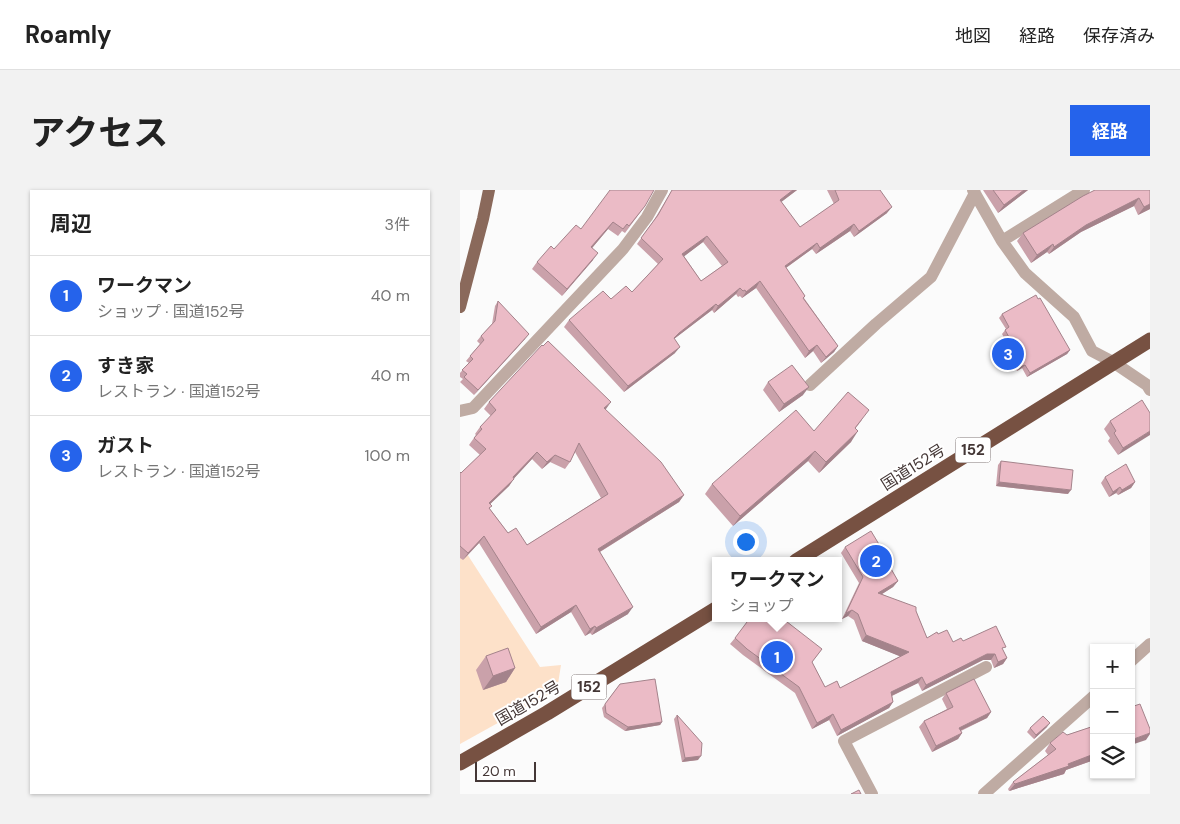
<!DOCTYPE html>
<html lang="ja">
<head>
<meta charset="utf-8">
<style>
	body { margin:0; font-family:"DM Sans","Noto Sans JP",sans-serif; background:#f2f2f2; color:#222 }
	.controls { position:absolute; right:15px; bottom:15px; display:grid; overflow:hidden; border-radius:0px; box-shadow:0 1px 4px #0004 }
	.controls button { width:45px; height:45px; display:grid; place-items:center; padding:0; border:0; border-bottom:1px solid #e0e0e0; background:#fff; color:#222; font:25px sans-serif }
	.scale { position:absolute; left:15px; bottom:12px; width:61px; box-sizing:border-box; padding-left:5px; border:2px solid #443736; border-top:0; font-size:14px; line-height:18px; white-space:nowrap; color:#443736; -webkit-text-stroke:4px #fff; paint-order:stroke }
	.you { position:absolute; left:285px; top:351px; width:18px; height:18px; margin:-12px; border:4px solid #fff; border-radius:50%; background:#1a73e8; box-shadow:0 0 0 8px #1a73e833 }
	.badge { display:grid; place-items:center; width:32px; height:32px; border-radius:50%; background:#2563eb; color:#fff; font-size:16px; font-weight:700 }
	.pin { position:absolute; translate:-50% -50%; border:2px solid #fff; box-shadow:0 1px 5px #0006 }
	.popup { position:absolute; left:252px; top:367px; width:130px; height:65px; box-sizing:border-box; display:grid; place-content:center; border-radius:0px; background:#fff; filter:drop-shadow(0 1px 4px #0005); font-size:16px; white-space:nowrap; color:#767676 }
	.popup b { font-size:19px; color:#222 }
	.popup::after { content:''; position:absolute; left:50%; top:100%; margin-left:-10px; border:10px solid transparent; border-top-color:#fff }
	.list { margin:0; padding:0; list-style:none }
	h2 { display:flex; justify-content:space-between; align-items:center; height:65px; margin:0; padding:0 20px; font-size:21px }
	h2 small { font-size:16px; font-weight:400; color:#767676 }
	.list li { display:grid; grid-template-columns:32px 1fr auto; gap:15px; align-items:center; box-sizing:border-box; height:80px; padding:0 20px; border-top:1px solid #e0e0e0 }
	.list b { display:block; font-size:19px; white-space:nowrap }
	.list p { margin:0; font-size:16px; white-space:nowrap; color:#767676 }
	.list em { font-size:16px; font-style:normal; color:#767676 }
	.icon { flex:none; width:28px; height:28px; fill:none; stroke:currentColor; stroke-width:2; stroke-linecap:round; stroke-linejoin:round }
	.map { position:relative; flex:none; width:690px; height:604px; overflow:hidden; border-radius:0px }
	header { display:flex; align-items:center; gap:30px; box-sizing:border-box; height:70px; padding:0 25px; background:#fff; border-bottom:1px solid #e0e0e0 }
	header strong { font-size:24px }
	nav { display:flex; gap:28px; margin-inline-start:auto; font-size:18px }
	.intro { display:flex; align-items:center; justify-content:space-between; box-sizing:border-box; height:120px; padding:0 30px }
	h1 { margin:0; font-size:35px }
	.button { padding:12px 22px; border-radius:0px; background:#2563eb; color:#fff; font-size:18px; font-weight:700 }
	main { display:flex; gap:30px; padding:0 30px }
	aside { flex:1; background:#fff; border-radius:0px; box-shadow:0 1px 4px #0004 }
	.map>svg:first-child { display:block }
	.green { fill:#fde1c9 }
	.lines { fill:none; stroke-linecap:round; stroke-linejoin:round }
	.minor { stroke:#bfaba3; stroke-width:12 }
	.major { stroke:#8a695b; stroke-width:12 }
	.highway { stroke:#775142; stroke-width:15 }
	.wall { fill:#caa1aa; fill-rule:evenodd }
	.shaded-wall { fill:#a4838b }
	.building { fill:#ebbbc6; stroke:#a4838b; fill-rule:evenodd }
	.labels { text-anchor:middle; dominant-baseline:central; stroke-width:4; stroke-linejoin:round; paint-order:stroke }
	.shield { fill:#fff; stroke:#7c7372; stroke-width:1 }
	.shield-label { font-size:15px; font-weight:bold; fill:#443736 }
	.street-label { font-size:16px; fill:#443736; stroke:#fff }
</style>
</head>
<body>
<header>
<strong>Roamly</strong>
<nav><a>地図</a><a>経路</a><a>保存済み</a></nav>
</header>
<div class="intro"><h1>アクセス</h1><a class="button">経路</a></div>
<main>
<aside>
<h2>周辺<small>3件</small></h2>
<ul class="list">
<li><span class="badge">1</span><div><b>ワークマン</b><p>ショップ · 国道152号</p></div><em>40 m</em></li>
<li><span class="badge">2</span><div><b>すき家</b><p>レストラン · 国道152号</p></div><em>40 m</em></li>
<li><span class="badge">3</span><div><b>ガスト</b><p>レストラン · 国道152号</p></div><em>100 m</em></li>
</ul>
</aside>
<div class="map">
<svg width="690" height="604" viewBox="0 0 690 604">
	<rect width="100%" height="100%" fill="#fbfbfb"/>
	<path class="green" d="M0,353L80,477L101,475L97,500L0,554Z"/>
	<g class="lines">
		<path class="minor" d="M513,0L542,51L565,83L614,127L632,161L653,172L687,195L690,200
			M542,51L624,0
			M350,195L416,134L471,87L515,3
			M0,221L13,218L163,59L187,27L202,0
			M671,471L690,454
			M412,604L384,551L526,477
			M524,604L634,506"/>
		<path class="major" d="M0,117L23,29L29,0"/>
		<path class="highway" d="M336,371L690,150
			M0,573L87,523L256,419"/>
	</g>
	<path class="wall" d="M212,0H337L321,12L340,37L374,14L367,0H420L427,23L394,47L390,41L356,64L352,59L326,78L345,106L344,108L378,156L374,162L361,173L353,161L345,168L296,98L282,108L280,106L278,107L276,104L254,123L252,120L214,149L215,163L164,202L104,137L109,130L151,109L172,102L198,74L177,54L194,30ZM243,52L262,76L241,91L224,66Z
		M523,0H568L538,23Z
		M690,0V19L678,25L674,16L621,42L589,64L587,62L571,73L557,51L563,43Z
		M185,16L165,43L162,41L158,46L148,39L132,58L133,70L102,106L72,79L77,72L121,39Z
		M38,111L65,149L14,205L0,192L3,189L0,187V183L9,173L6,171L20,154L17,151L21,146L32,134L35,116Z
		M542,124L610,160L607,164L567,187L562,178L557,181L547,164L551,160L542,144L546,139L539,128Z
		M308,192L343,205L319,222L303,200Z
		M29,212L146,219L145,220L224,305L219,312L140,362L168,424L132,445L130,443L125,446L111,422L76,444L19,353L3,370L0,368V282L1,283L20,265L9,255L16,245L15,244L20,237L31,226L24,219ZM115,262L141,308L67,355L48,343L30,319V314L49,296L54,288L72,269L82,279L90,272L105,279L110,272Z
		M690,223L658,265L648,251L650,248L644,239L650,231Z
		M402,230L395,239L391,252L359,283L348,271L273,336L245,304L252,294L354,241Z
		M541,271L608,304L536,296L538,275Z
		M645,287L675,292L671,298L658,305L656,303L649,307L641,293Z
		M385,357L430,377L438,391L433,397L422,404L456,421L467,448L478,444L493,452L503,451L543,460L547,468L543,474L534,478L531,470H523L462,501L458,493L432,506L433,512L429,518L377,546L369,530L352,539L335,503L283,465L270,454L275,448L362,459L352,472L365,497L380,498L440,466L402,451L394,430L388,426L382,429L399,393L381,363Z
		M26,466L55,478L46,492L23,500L16,480Z
		M160,494L202,532L200,535L165,541L144,527L142,518Z
		M486,503L531,522L527,528L501,541L502,543L498,549L472,562L459,537L464,531L487,519L482,509Z
		M217,525L238,570L222,572L214,529Z
		M634,536V570L606,580L604,584L549,601L548,599L553,592L588,565L585,561L590,553L607,545Z
		M587,537L574,549L567,542L570,538Z"/>
	<path class="shaded-wall" d="M333,0H337L316,16L320,10Z
		M564,0H568L538,23L544,15Z
		M679,8L674,16L621,42L589,64L594,57L626,35Z
		M690,14V19L678,25L684,17Z
		M432,17L427,23L394,47L399,41Z
		M153,32L148,39L127,64L131,57Z
		M394,34L390,41L356,64L360,58Z
		M247,46L243,52L218,71L222,64Z
		M357,53L352,59L320,82L325,76Z
		M593,54L587,62L571,73L577,65Z
		M138,63L133,70L102,106L107,99Z
		M300,91L296,98L282,108L286,102Z
		M280,98L276,104L254,123L258,116Z
		M256,114L252,120L214,149V148L219,143Z
		M69,144L65,149L14,205L18,200Z
		M357,155L353,161L345,168L349,161Z
		M378,156L374,162L361,173L366,167Z
		M220,157L215,163L164,202L168,196Z
		M610,160L607,164L567,187L570,183Z
		M565,175L562,178L557,181L560,177Z
		M349,197L343,205L319,222L324,214Z
		M151,212L146,219L139,225L144,218Z
		M398,241L391,252L359,283L366,272Z
		M690,241V245L658,265L663,258Z
		M355,261L348,271L273,336L280,326Z
		M77,262L72,269L48,295L53,287Z
		M95,265L90,272L82,279L87,272Z
		M54,289L49,296L24,320L29,313Z
		M539,292L611,300L608,304L536,296Z
		M675,292L671,298L658,305L662,300Z
		M660,297L656,303L649,307L653,302Z
		M224,305L219,312L133,366L138,359Z
		M24,346L19,353L3,370L8,363Z
		M438,391L433,397L414,409L418,403Z
		M116,415L111,422L76,444L81,437Z
		M173,417L168,424L132,445L136,438Z
		M392,420L388,426L382,429L386,423Z
		M135,436L130,443L125,446L130,439Z
		M406,445L449,462L444,468L402,451Z
		M527,464H535L531,470H523L462,501L466,495Z
		M547,468L543,474L534,478L538,472Z
		M55,478L46,492L23,500L33,486Z
		M462,487L458,493L427,508L431,502Z
		M433,512L429,518L377,546L381,540Z
		M531,522L527,528L495,543L499,538Z
		M373,524L369,530L352,539L357,533Z
		M202,532L200,535L165,541L168,537Z
		M590,533L587,537L574,549L576,545Z
		M502,543L498,549L472,562L476,556Z
		M690,543V544L686,550L671,555V550Z
		M634,564V570L606,580L604,584L549,601L555,594Z
		M241,566L238,570L222,572L225,568Z"/>
	<path class="building" d="M150,0H194L185,16L169,36L167,34L163,39L153,32L131,57L138,63L107,99L77,72L91,56L94,59L116,35L121,39Z
		M212,0H333L320,10L340,37L379,10L375,0H420L432,17L399,41L394,34L360,58L357,53L325,76L345,106L343,108L378,156L366,167L357,155L349,161L300,91L286,102L285,100L283,101L280,98L258,116L256,114L219,143L214,148L220,157L168,196L109,130L143,101L151,109L166,96L172,102L203,69L181,48L198,25ZM247,46L268,72L241,91L222,64Z
		M533,0H564L544,15Z
		M635,0H690V14L684,17L679,8L626,35L594,57L593,54L577,65L563,43L623,6Z
		M576,105L578,109L580,108L610,160L570,183L565,175L560,177L550,160L555,158L545,140L549,137L542,124Z
		M38,111L69,144L18,200L4,187L7,184L2,180L13,169L10,166L24,150L21,146L35,131Z
		M88,151L151,212L144,218L201,272L224,305L138,359L173,417L136,438L135,436L130,439L116,415L81,437L24,346L8,363L0,356V282L1,283L26,259L14,248L22,239L20,237L36,220L29,212L82,155L83,156ZM119,253L148,304L67,355L56,338L48,343L29,318L32,316L29,313L54,289L53,287L77,262L87,272L95,265L110,272Z
		M332,175L349,197L324,214L308,192Z
		M388,202L409,220L395,238L398,241L366,272L355,261L280,326L252,294L336,220L354,241Z
		M682,210L690,223V241L663,258L654,243L656,241L650,231Z
		M541,271L613,280L611,300L539,292Z
		M666,274L675,292L662,300L660,297L653,302L645,287Z
		M411,341L432,376L430,377L438,391L418,403L456,417V421L467,448L477,442L478,444L487,440L493,452L501,448L503,451L536,436L546,457L542,458L547,468L538,472L535,464H527L466,495L462,487L431,502L433,512L381,540L373,524L357,533L339,497L287,459L275,448L290,428H322L362,459L352,472L365,497L377,491L380,498L449,462L406,445L398,424L392,420L386,423L403,387L385,357Z
		M48,458L55,478L33,486L26,466Z
		M195,489L202,532L168,537L146,523L145,514L160,494Z
		M514,489L531,522L499,538L502,543L476,556L464,531L493,517L486,503Z
		M680,514L690,539V543L671,550V517Z
		M217,525L242,553L241,566L225,568Z
		M583,526L590,533L576,545L570,538Z
		M634,536V564L608,574L609,576L555,594L553,592L596,559L590,553L603,542L607,545Z
		M399,600L401,604H391Z"/>
	<g class="labels">
		<g class="shield">
			<rect x="495.5" y="247.5" width="35" height="25" rx="4"/>
			<rect x="111.5" y="484.5" width="35" height="25" rx="4"/>
		</g>
		<g class="shield-label">
			<text x="513" y="260">152</text>
			<text x="129" y="497">152</text>
		</g>
		<g class="street-label">
			<text transform="translate(453 277) rotate(-32)">国道152号</text>
			<text transform="translate(68 513) rotate(-30)">国道152号</text>
		</g>
	</g>
</svg>
<div class="controls">
<button>+</button>
<button>−</button>
<button><svg class="icon" aria-label="layers" viewBox="0 0 24 24"><path d="M12 4l9 5-9 5-9-5zM3 14l9 5 9-5"/></svg></button>
</div>
<div class="scale">20 m</div>
<div class="you"></div>
<div class="pin badge" style="left:317px;top:467px">1</div>
<div class="popup"><b>ワークマン</b>ショップ</div>
<div class="pin badge" style="left:416px;top:371px">2</div>
<div class="pin badge" style="left:548px;top:164px">3</div>
</div>
</main>
</body>
</html>
